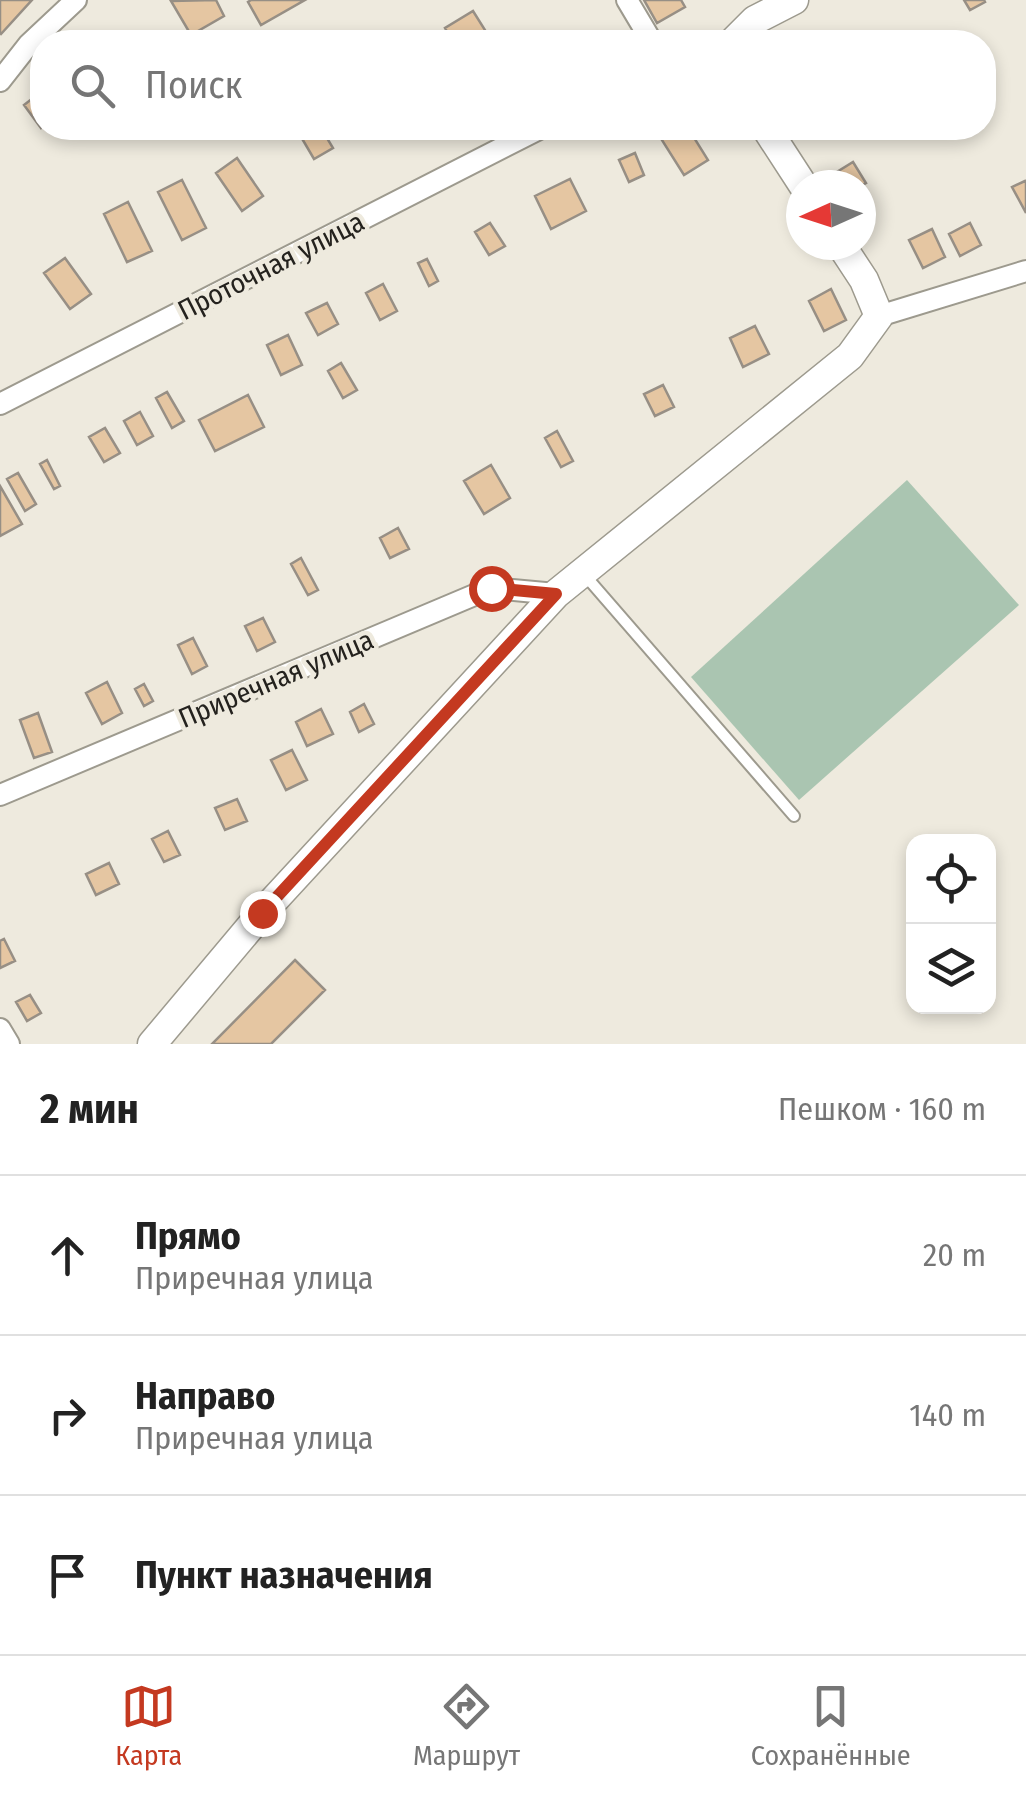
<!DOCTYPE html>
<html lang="ru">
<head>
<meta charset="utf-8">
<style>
	body { margin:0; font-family:"Fira Sans Condensed",sans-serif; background:#f6f6f6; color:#222 }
	.controls { position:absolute; right:30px; bottom:30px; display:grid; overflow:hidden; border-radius:20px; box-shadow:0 5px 15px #0003 }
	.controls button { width:90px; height:90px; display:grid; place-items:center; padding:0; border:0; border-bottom:2px solid #e0e0e0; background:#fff; color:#222; font:50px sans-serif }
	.compass { position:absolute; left:786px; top:170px; width:90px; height:90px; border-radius:50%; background:#fff; box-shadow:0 5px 15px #0003; rotate:267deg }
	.stop { position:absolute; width:30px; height:30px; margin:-22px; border:8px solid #c43920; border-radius:50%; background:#fff }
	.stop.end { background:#c43920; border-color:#fff; box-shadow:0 2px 10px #0008 }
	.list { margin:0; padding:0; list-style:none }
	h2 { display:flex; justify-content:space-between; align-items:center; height:130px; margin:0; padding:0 40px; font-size:42px }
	h2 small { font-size:32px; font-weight:400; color:#767676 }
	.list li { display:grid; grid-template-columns:65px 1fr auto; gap:30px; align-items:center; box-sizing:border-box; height:160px; padding:0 40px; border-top:2px solid #e0e0e0 }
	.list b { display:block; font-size:38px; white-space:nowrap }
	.list p { margin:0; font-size:32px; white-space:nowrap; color:#767676 }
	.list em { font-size:32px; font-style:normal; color:#767676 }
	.icon { flex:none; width:55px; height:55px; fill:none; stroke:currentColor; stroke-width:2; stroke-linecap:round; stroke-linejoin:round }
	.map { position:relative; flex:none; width:1026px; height:1044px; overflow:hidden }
	.search { position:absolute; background:#fff; box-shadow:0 5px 15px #0003; left:30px; right:30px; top:30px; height:110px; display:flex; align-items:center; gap:25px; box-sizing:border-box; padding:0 35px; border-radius:40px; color:#767676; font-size:38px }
	.sheet { height:610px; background:#fff }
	nav { display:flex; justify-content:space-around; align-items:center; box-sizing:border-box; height:140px; border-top:2px solid #e0e0e0; background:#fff; font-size:28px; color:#767676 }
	nav a { display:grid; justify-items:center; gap:5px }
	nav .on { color:#c43920 }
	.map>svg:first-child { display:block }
	.green { fill:#aac5b1 }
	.building { fill:#e5c6a2; stroke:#978f85; stroke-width:2.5 }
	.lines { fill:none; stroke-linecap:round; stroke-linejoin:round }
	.lane-casing { stroke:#9d9a8e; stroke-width:14 }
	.street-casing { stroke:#9d9a8e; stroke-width:24 }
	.secondary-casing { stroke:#9d9a8e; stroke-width:31 }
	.lane { stroke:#fff; stroke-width:10 }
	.street { stroke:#fff; stroke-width:20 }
	.secondary { stroke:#fff; stroke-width:28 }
	.route { stroke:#c43920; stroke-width:12 }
	.labels { text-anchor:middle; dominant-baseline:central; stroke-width:9; stroke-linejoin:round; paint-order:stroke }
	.street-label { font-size:28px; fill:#24221e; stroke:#eeeade }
</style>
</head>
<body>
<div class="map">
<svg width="1026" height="1044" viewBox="0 0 1026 1044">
	<rect width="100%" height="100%" fill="#eeeade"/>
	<path class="green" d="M907,480L1019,605L799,800L691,677Z"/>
	<path class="building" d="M0,0H32L1,34L0,33Z
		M216,0L224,16L191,35L171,1Z
		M251,0H305L261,25L248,2Z
		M644,0H681L685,7L657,23Z
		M964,0H984L985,2L970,10Z
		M473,11L485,30L466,42H453L445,28Z
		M878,32L887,42H865Z
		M42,91V127L41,128L24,105Z
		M301,128H321L333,148L314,159L297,130Z
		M675,128H688L708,160L684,175L660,137Z
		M635,153L644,175L629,182L619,160Z
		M237,158L263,196L242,211L216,173Z
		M853,162L866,183L861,186L827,185L824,180Z
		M570,179L586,211L551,229L535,196Z
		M182,180L206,228L182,240L158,192Z
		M1025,181L1026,183V213L1012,187Z
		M128,202L152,251L127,262L104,214Z
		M490,223L505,246L489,255L475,232Z
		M970,223L981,245L960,256L949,234Z
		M932,229L945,257L923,268L909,240Z
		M65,258L91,294L70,309L44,273Z
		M427,259L438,281L429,286L418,263Z
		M383,284L397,311L380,320L366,293Z
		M831,289L846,320L824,331L809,301Z
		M327,303L338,324L318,335L306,313Z
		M755,326L769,354L743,367L730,338Z
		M288,335L302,365L281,375L267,345Z
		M341,363L357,390L343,398L328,371Z
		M663,385L674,407L655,416L644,394Z
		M167,392L184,421L172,428L156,398Z
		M248,395L264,427L215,451L199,420Z
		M140,412L153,436L137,445L124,421Z
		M105,428L120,453L104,462L89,437Z
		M557,431L573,461L561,467L545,438Z
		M47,460L60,486L54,489L40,464Z
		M491,465L510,498L484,514L464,481Z
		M18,473L36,504L25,511L7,479Z
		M0,486L22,524L0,536Z
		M398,528L409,549L390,558L380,538Z
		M301,558L318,590L308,595L291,564Z
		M263,618L275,642L257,651L245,626Z
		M193,638L207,666L192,674L178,645Z
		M107,682L122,713L102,724L86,693Z
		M144,684L153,701L144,706L135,689Z
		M364,704L374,724L359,732L350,712Z
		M321,709L333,734L307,746L296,722Z
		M38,713L52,752L34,758L20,720Z
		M292,750L307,780L286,790L271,760Z
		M237,799L247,821L225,830L215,808Z
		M168,831L180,855L164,862L152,839Z
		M109,863L119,884L96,895L86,874Z
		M4,939L15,961L0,968V941Z
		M295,960L325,990L271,1044H212Z
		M30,995L41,1013L27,1021L16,1002Z"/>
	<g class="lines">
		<defs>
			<path id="lane" d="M583,573L794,816"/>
			<path id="street" d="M627,0L652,42
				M0,81L29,44L76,0
				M879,316L1026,271
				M0,404L541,128
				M0,795L491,588L556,594
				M0,1029L9,1044"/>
			<path id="secondary" d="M733,42L755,20L794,0
				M766,128L803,185
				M152,1044L262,913L556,594L850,356L879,316L864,280L841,245"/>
		</defs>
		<use href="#lane" class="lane-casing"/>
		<use href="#street" class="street-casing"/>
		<use href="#secondary" class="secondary-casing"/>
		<use href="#lane" class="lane"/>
		<use href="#street" class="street"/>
		<use href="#secondary" class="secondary"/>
	</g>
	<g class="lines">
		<path class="route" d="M262,913L556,594L491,588"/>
	</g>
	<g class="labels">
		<g class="street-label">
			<text transform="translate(271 266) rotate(-27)">Проточная улица</text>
			<text transform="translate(276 679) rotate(-23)">Приречная улица</text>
		</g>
	</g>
</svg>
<div class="controls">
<button><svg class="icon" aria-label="locate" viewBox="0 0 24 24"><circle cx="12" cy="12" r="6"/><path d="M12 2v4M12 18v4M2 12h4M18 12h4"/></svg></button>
<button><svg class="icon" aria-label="layers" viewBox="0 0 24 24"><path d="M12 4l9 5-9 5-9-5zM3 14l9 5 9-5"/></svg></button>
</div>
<svg class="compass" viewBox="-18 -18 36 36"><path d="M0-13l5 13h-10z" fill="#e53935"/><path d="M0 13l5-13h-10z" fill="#767676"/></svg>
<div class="stop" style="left:491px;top:588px"></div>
<div class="stop end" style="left:262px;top:913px"></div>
<div class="search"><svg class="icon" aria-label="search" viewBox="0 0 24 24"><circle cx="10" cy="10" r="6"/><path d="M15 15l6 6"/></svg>Поиск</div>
</div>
<section class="sheet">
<h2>2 мин<small>Пешком · 160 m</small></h2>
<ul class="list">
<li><svg class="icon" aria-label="ahead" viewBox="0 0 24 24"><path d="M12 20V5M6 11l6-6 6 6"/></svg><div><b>Прямо</b><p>Приречная улица</p></div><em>20 m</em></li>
<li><svg class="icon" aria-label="right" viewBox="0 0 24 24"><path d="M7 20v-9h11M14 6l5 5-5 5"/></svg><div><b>Направо</b><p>Приречная улица</p></div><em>140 m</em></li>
<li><svg class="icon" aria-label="arrive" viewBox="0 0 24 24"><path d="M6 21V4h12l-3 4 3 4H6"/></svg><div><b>Пункт назначения</b></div></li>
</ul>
</section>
<nav>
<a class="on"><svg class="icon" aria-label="map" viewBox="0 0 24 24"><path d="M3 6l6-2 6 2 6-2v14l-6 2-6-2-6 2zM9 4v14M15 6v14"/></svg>Карта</a>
<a><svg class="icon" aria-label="directions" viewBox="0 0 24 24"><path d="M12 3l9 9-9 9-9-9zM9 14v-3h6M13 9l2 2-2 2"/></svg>Маршрут</a>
<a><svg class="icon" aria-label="saved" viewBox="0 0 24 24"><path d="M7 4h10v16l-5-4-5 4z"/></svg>Сохранённые</a>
</nav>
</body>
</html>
